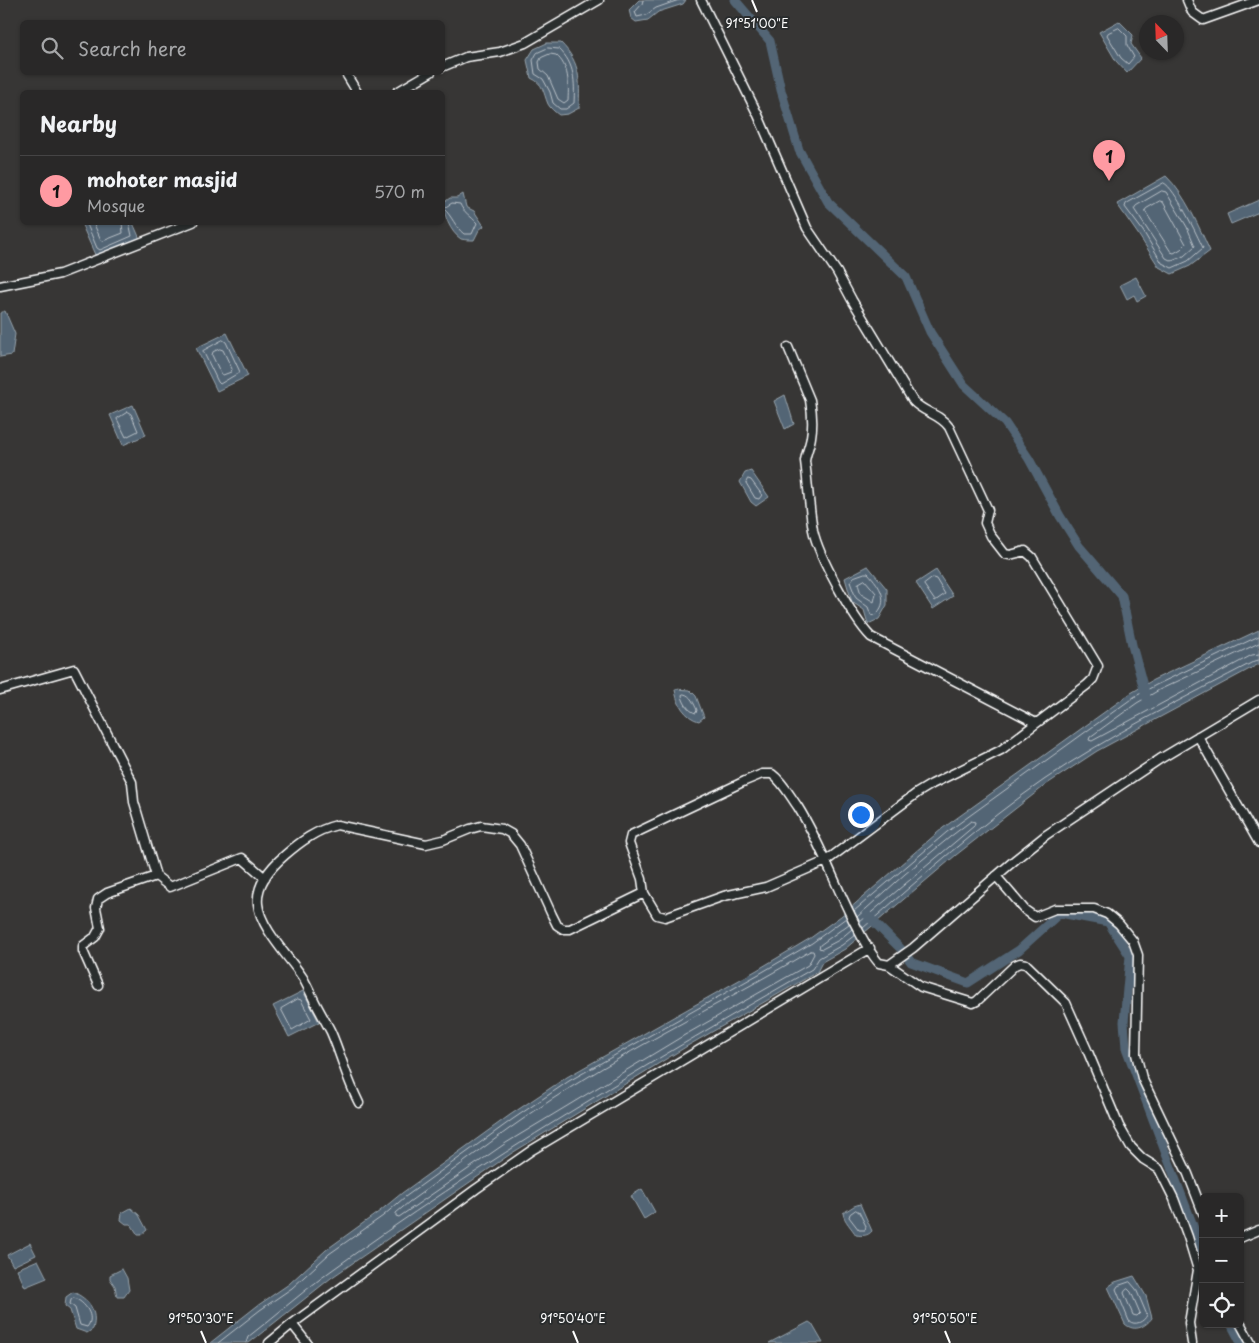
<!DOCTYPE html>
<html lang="en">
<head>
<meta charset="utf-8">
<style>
	body { margin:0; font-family:"Playpen Sans",sans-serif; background:#313030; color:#f1f3f6 }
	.controls { position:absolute; right:15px; bottom:15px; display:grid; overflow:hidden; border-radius:8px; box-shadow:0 1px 4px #0004 }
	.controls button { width:45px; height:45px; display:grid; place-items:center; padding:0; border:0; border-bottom:1px solid #454445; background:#292828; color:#f1f3f6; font:25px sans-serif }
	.compass { position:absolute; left:1139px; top:15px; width:45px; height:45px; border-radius:50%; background:#292828; box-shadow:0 1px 4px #0004; rotate:337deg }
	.you { position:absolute; left:860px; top:814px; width:18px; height:18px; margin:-12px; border:4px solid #fff; border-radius:50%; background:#1a73e8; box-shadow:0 0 0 8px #1a73e833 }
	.badge { display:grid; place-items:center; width:32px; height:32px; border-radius:50%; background:#ff9aa2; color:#111; font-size:16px; font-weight:700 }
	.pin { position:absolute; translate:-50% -41px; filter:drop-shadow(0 1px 2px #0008) }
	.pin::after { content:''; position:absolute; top:26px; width:18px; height:15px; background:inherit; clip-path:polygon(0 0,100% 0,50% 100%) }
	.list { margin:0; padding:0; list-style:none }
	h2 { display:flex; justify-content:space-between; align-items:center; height:65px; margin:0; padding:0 20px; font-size:21px }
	h2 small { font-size:16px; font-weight:400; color:#a5a6a8 }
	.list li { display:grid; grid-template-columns:32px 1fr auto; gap:15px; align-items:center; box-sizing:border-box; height:70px; padding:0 20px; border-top:1px solid #454445 }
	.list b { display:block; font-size:19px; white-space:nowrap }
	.list p { margin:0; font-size:16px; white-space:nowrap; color:#a5a6a8 }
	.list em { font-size:16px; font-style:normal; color:#a5a6a8 }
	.icon { flex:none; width:28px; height:28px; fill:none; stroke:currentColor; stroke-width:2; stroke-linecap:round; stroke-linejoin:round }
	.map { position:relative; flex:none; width:1259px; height:1343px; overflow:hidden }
	.search { position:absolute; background:#292828; box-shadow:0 1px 4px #0004; left:20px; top:20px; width:425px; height:55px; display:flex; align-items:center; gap:12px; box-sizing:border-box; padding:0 18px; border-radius:8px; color:#a5a6a8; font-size:19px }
	.panel { position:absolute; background:#292828; box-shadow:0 1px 4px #0004; left:20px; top:90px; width:425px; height:135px; border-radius:8px }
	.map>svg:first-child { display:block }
	.water { fill:#526575; stroke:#97a3ac }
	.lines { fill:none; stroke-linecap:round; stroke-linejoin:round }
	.shore { stroke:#bac1c8; stroke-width:1 }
	.canal { stroke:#526575; stroke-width:9 }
	.street-casing { stroke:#fff; stroke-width:11 }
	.street { stroke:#2a2d2e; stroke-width:8 }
	.ticks { fill:none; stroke:#fff; stroke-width:2 }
	.ticks-label { font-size:12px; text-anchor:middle; fill:#fff; stroke:#2a2d2e; stroke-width:4; stroke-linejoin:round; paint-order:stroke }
</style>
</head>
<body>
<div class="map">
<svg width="1259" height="1343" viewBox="0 0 1259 1343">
	<rect width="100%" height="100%" fill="#373635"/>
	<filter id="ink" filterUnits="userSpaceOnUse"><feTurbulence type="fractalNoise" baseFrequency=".02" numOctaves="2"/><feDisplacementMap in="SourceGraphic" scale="10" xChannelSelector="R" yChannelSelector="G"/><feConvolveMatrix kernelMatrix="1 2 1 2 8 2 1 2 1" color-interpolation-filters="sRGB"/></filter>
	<g filter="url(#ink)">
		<path class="water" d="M639,0H686L683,4L658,12L648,20L636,22L631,18L629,10Z
			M1119,21L1133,35L1131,44L1141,58L1127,73L1116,61L1099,32Z
			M547,43H561C581,63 580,81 579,108L568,114L559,115C555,112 550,108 548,104C543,92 544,84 531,78L527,60L534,49Z
			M1166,176C1185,194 1199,227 1210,251L1190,266L1172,274L1159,267L1138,234L1117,204Z
			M463,194L466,207L474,211L484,226L479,230L474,240C470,240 465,240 461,239C450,232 444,215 443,203L450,198H457Z
			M1259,200V212L1231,224L1227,214Z
			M81,223H133L140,239L96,257Z
			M1136,277L1146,296L1137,301L1134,295L1127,299L1120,285Z
			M5,311L15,334L12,355L0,357V313Z
			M227,333L248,376L217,391L196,348Z
			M785,395L794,424L785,429L774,401Z
			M133,405L146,435L123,445L110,415Z
			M751,471L769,497L756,506L751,502L740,482L745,473Z
			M868,566L887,589V605L879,619L868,624L864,610L852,602L845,578Z
			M936,570L953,596L933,609L916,583Z
			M1259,630V664L1097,751L1047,784L956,855L845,949L822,962L817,972L689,1045L512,1153L331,1278L249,1343H210L257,1306L289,1284L326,1250L380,1211L402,1193L510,1115L567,1077L757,970L809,939L841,916L943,828L1131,693L1153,680Z
			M675,689L690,690L696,696L704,717L699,721C686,718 676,703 675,689Z
			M303,991L319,1022L289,1037L273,1006Z
			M642,1189L655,1212L644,1219L631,1196Z
			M860,1204L872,1231C868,1236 862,1236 856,1235C852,1228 844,1221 843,1213L854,1206Z
			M131,1208L139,1215L147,1230L141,1235H138L131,1224H126L121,1220L122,1213Z
			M30,1243L36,1255L13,1266L7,1255Z
			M38,1260L47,1278L25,1287L17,1269Z
			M122,1269L127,1278L129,1290L124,1297H117L115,1286L110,1279V1275Z
			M1134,1276L1146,1296L1152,1318C1146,1326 1135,1333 1125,1324L1108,1287L1115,1282Z
			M73,1292C89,1299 98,1311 93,1329L87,1333L76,1329L70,1310L65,1306L66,1297Z
			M809,1322L812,1324L823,1343H769Z"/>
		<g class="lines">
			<path class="shore" d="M643,0L642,4L635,12L637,17L646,15L656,8L679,0
				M1119,28L1127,36V45L1134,57L1128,64L1121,58L1107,35L1108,33Z
				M548,48L559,49C575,64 575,82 574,103L566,109H560L553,103L550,92L543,79L535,74L533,60L537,53Z
				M550,54L556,55C569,66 569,83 568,100L564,103L558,99L548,76L540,69L539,62L541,58Z
				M1164,183C1175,188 1197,235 1203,248L1188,261L1172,268L1162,263L1143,231L1125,207L1126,204Z
				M1162,191L1166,192L1187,227L1195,246L1184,256L1172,261L1166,258L1134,209L1136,206Z
				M1160,201L1163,202L1186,244L1181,249L1174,253L1171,252L1145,211L1146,209Z
				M442,207L444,208L452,203L460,204C463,212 471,216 477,223L472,234H464C455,227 452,216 444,209L442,211
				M86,222L97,248L100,250L132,236L129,222
				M93,222L101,240L103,241L123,233L122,222
				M223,340L226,342L240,372L220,384L218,382L203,351Z
				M220,349L223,350L232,369L231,372L223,375L221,374L212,355L213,352Z
				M128,412L131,414L138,431L126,437L117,419Z
				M748,479L751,480L762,495L759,499L755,498L746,483Z
				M865,573H868C880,586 891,602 874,616L871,615L868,607L856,598L850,582L854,577Z
				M933,578L936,579L945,594L935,601L924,585Z
				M865,580L876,593L874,602L861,594L858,584Z
				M1259,643L1159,690L1137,703L1090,737L1089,740L1092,741L1252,655L1259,654
				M684,694C691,695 694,704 697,710L696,713C689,712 682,701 682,695Z
				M854,911L947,832L1134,697L1156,685L1259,636
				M857,917L905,874L950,837L971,821L975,822L974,826L860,922
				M849,924L820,945L819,948L822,949L839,940L852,929
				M863,928C922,877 980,824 1044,780C1111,734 1184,698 1255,661L1259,660
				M810,951H813L814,954L808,965L683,1036L506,1143L399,1217L396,1216V1213L409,1202C463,1164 516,1121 573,1086C650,1038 732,998 810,951Z
				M298,999L301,1000L311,1019L292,1030L281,1009Z
				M856,1210L859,1212L866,1226L865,1230H859L849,1217L850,1214Z
				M1130,1282L1136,1289L1147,1315C1144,1322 1135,1326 1129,1321L1116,1289L1118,1286Z
				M1128,1289L1131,1292L1140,1313L1137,1316L1133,1315L1124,1293L1125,1291Z
				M74,1298C85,1302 96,1317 87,1327L80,1325L75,1308L70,1304L71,1300Z
				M218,1343L260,1310L292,1288L329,1254L383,1216L405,1197L513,1119L569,1081L759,974L812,943L846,918
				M246,1343L248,1337C275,1316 301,1293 328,1273C482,1161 647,1064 812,969L819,958L842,945L855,935"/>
			<path class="canal" d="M735,0L770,41L781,90L799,150L828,202L906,277L930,332L964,385L1005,423L1029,459L1060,516L1079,546L1122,596L1132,645L1146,697
				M868,916L901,949L911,962L968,983L1019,950L1060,913L1108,922L1130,956L1124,1022L1126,1048L1203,1252
				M1231,1324L1241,1343"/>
			<defs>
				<path id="street" d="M701,0L758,115L807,228L837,272L852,300L913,401C924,413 940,414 949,427L988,510L985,523L991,536L1005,554L1010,555L1025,551L1032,557L1098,666L1093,679L1087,685L1001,750L932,784L917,793L826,861L766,887L724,896L665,917L657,915L644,893L642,879L629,843L631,835L745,781L762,774H772C783,782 790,796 798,807C821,844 835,885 855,924C862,937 869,952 879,963L889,965L913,948L1016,859L1046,835L1160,759L1259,700
					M1187,0L1192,12L1203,20L1259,0
					M442,67L466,57L500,52L525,43L599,0
					M345,72L357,92
					M397,92L431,72
					M0,286L60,274L193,222
					M788,347L810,400C812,411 813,426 811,437C810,445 806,453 805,461C808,484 809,507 813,530C818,555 853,619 871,637L1036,723
					M0,690L74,669L132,782L134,802L156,876L170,887L242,858L265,878
					M1198,736L1259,843
					M996,876L1025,910L1035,917L1055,909H1094L1107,914L1119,924L1133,941L1138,955L1136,1054L1142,1078L1188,1174L1203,1213
					M889,965L921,987L973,1003L977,1001L1015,965L1020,963L1026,964L1066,1003L1088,1052L1119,1126L1131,1147L1143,1159L1159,1169L1174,1199L1188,1237L1198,1270L1189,1323L1192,1343
					M98,985L83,951V946L95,937L100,928L96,908L98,899L107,893L156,876
					M359,1103C347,1080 341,1055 331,1032C326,1022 320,1012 315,1002C311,994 307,985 303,978C290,958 260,928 258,904C256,885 271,867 285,855C300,842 316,830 337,825L426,844L443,840L470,829L481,826L502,829L511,834L520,845L552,915L557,925L563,929H570L644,893
					M1240,1238L1259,1230
					M1240,1323L1251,1343
					M292,1324L307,1343
					M269,1343L292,1324L476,1189L532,1150L870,948"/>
			</defs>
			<use href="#street" class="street-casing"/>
			<use href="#street" class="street"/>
		</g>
	</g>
	<path class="ticks" d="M752,0L757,12M201,1331L206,1343M573,1331L578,1343M945,1331L950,1343"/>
	<g class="ticks-label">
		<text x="757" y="28">91°51'00"E</text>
		<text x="201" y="1323">91°50'30"E</text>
		<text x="573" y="1323">91°50'40"E</text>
		<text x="945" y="1323">91°50'50"E</text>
	</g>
</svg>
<div class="controls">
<button>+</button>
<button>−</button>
<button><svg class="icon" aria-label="locate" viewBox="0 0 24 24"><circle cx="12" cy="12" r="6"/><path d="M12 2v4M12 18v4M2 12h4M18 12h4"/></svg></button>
</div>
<svg class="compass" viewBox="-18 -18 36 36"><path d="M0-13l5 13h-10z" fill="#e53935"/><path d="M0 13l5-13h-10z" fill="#a5a6a8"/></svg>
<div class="you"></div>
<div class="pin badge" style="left:1109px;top:181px">1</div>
<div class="search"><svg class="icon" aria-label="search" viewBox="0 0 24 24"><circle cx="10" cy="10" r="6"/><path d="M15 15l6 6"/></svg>Search here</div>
<section class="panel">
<h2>Nearby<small></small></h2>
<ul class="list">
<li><span class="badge">1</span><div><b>mohoter masjid</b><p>Mosque</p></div><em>570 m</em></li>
</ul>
</section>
</div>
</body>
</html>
